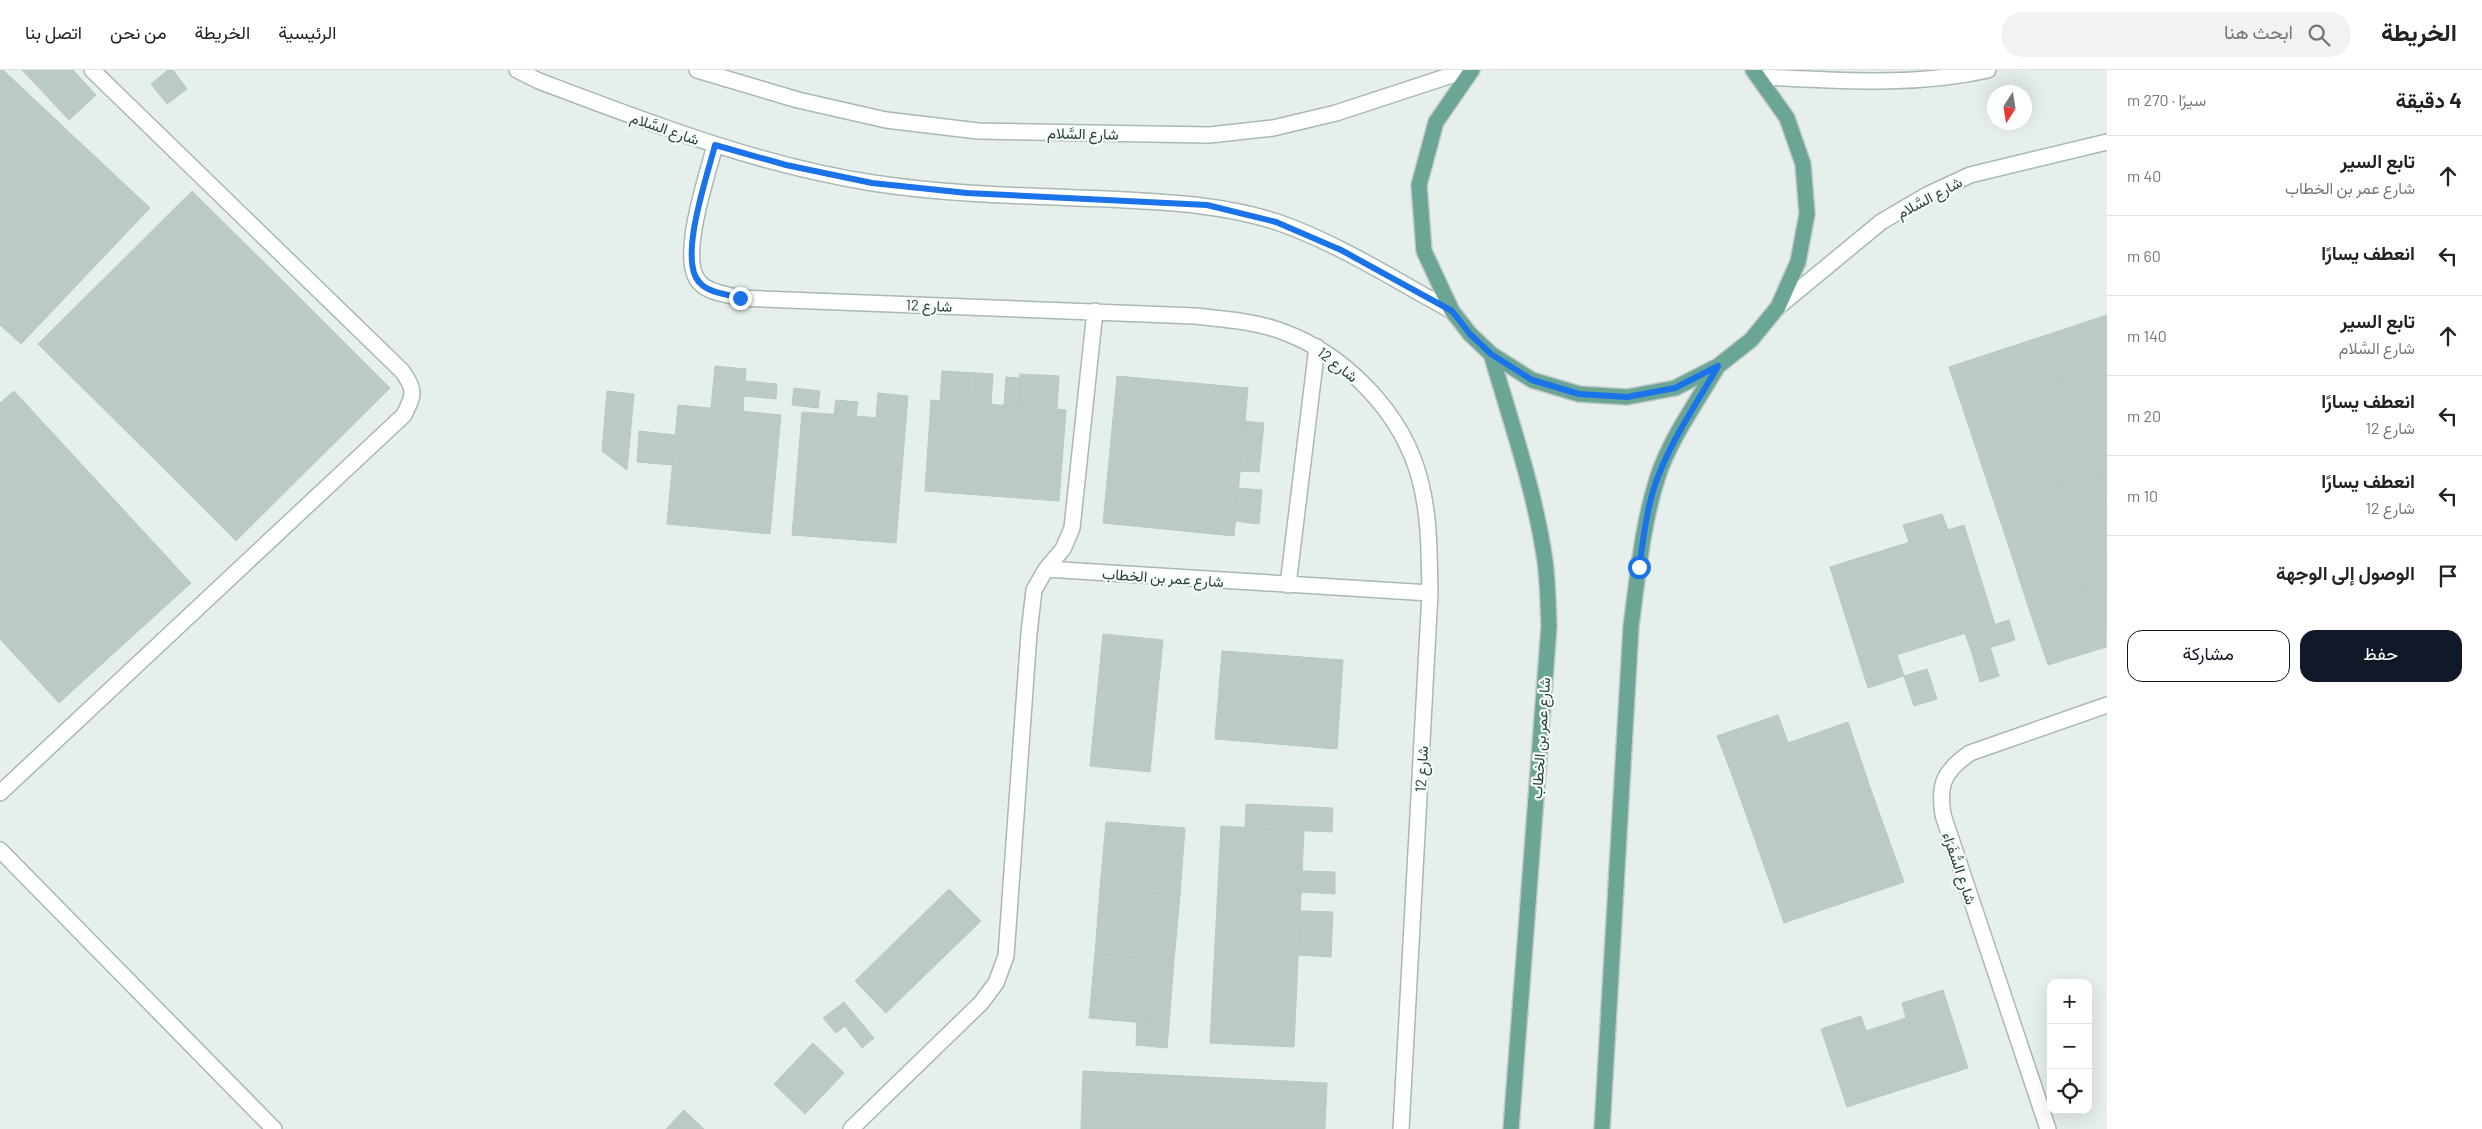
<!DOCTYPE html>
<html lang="ar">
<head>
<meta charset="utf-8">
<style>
	body { margin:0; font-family:Barlow,Vazirmatn,sans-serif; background:#f2f2f2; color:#222; direction:rtl }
	.controls { position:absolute; right:15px; bottom:15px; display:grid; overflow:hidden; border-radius:10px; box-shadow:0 5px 20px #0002 }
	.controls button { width:45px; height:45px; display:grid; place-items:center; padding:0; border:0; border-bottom:1px solid #e0e0e0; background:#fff; color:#222; font:25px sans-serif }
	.compass { position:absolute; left:1987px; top:15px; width:45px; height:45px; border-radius:50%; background:#fff; box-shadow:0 5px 20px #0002; rotate:192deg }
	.stop { position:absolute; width:15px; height:15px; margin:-11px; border:4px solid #1a73e8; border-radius:50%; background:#fff }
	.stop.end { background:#1a73e8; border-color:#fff; box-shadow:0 1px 5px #0008 }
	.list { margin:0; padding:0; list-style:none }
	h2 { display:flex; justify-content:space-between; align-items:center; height:65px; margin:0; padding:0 20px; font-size:21px }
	h2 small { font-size:16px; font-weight:400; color:#767676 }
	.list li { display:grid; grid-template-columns:32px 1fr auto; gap:15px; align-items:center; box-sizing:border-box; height:80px; padding:0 20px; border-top:1px solid #e0e0e0 }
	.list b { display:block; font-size:19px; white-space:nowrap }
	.list p { margin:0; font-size:16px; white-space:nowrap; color:#767676 }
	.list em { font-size:16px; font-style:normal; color:#767676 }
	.actions { display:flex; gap:10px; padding:15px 20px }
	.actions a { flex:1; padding:11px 0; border:1px solid #111827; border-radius:15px; text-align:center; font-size:18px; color:#111827 }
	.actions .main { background:#111827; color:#fff }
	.icon { flex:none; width:28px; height:28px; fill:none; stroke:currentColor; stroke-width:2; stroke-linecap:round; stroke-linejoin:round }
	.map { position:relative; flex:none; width:2107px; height:1059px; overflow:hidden; direction:ltr }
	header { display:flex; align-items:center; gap:30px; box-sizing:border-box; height:70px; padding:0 25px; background:#fff; border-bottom:1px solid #e0e0e0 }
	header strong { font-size:24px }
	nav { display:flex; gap:28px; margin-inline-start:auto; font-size:18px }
	.search { width:350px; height:45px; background:#f2f2f2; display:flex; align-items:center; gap:12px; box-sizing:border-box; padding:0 18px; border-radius:28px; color:#767676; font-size:19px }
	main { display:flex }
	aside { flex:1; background:#fff }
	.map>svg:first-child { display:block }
	.building { fill:#bbcac4; stroke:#b8c9c2 }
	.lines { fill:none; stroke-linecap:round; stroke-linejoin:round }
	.minor-casing { stroke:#a8b8b2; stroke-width:18 }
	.major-casing { stroke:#c2cac8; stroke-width:18 }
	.minor { stroke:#fff; stroke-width:15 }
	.major { stroke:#6aa596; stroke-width:15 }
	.route { stroke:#1a73e8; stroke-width:6 }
	.labels { text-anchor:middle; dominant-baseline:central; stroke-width:4.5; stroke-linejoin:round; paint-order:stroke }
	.street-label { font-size:15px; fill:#24423a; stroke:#f7fbf9 }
</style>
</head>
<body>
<header>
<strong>الخريطة</strong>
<div class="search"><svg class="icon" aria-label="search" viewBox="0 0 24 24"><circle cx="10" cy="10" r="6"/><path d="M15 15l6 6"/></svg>ابحث هنا</div>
<nav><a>الرئيسية</a><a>الخريطة</a><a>من نحن</a><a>اتصل بنا</a></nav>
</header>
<main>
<aside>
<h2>4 دقيقة<small>سيرًا · 270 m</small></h2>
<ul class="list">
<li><svg class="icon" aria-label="ahead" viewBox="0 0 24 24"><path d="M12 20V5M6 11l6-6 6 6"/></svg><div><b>تابع السير</b><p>شارع عمر بن الخطاب</p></div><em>40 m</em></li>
<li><svg class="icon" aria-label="left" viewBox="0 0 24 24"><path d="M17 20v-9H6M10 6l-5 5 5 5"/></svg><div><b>انعطف يسارًا</b></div><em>60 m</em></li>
<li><svg class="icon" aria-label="ahead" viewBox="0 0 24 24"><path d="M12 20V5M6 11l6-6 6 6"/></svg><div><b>تابع السير</b><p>شارع السَّلام</p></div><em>140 m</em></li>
<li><svg class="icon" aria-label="left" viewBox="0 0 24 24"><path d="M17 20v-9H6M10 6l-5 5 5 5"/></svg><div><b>انعطف يسارًا</b><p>شارع 12</p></div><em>20 m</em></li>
<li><svg class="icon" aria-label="left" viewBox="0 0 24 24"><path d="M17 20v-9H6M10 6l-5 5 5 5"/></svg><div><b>انعطف يسارًا</b><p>شارع 12</p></div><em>10 m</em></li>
<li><svg class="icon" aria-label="arrive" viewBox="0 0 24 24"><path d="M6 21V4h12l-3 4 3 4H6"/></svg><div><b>الوصول إلى الوجهة</b></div></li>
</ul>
<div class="actions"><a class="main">حفظ</a><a>مشاركة</a></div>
</aside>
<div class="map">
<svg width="2107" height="1059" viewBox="0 0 2107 1059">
	<rect width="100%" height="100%" fill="#e6efeb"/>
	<path class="building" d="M0,0H3L150,138L21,274L0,255Z
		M22,0H73L96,25L69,50Z
		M168,0H173L187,19L167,34L151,14Z
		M192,121L295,223L141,376L38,274Z
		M295,223L390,318L236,471L141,376Z
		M2107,245V314L2037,338L2031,319L2089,300L2074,256Z
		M2074,256L2089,300L2031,319L2063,416L2054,419L2066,456L2008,474L1949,297Z
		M715,296L746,299L743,341L711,338Z
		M942,301L976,303L974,333L940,331Z
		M976,303L993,304L991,334L974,333Z
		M1020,304L1059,306L1057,339L1018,337Z
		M1117,306L1248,318L1234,466L1103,453Z
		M1006,307L1020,308L1018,337L1004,335Z
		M746,311L777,314L776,329L744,326Z
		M2107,314V402L2063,416L2037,338Z
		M794,318L820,321L818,338L792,335Z
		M14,321L191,513L59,633L0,569V333Z
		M607,321L634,324L627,400L602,381Z
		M878,323L908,326L906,350L876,347Z
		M836,330L858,332L856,346L834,344Z
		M931,330L1066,340L1059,431L925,421Z
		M678,335L781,345L770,464L667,454Z
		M802,342L906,350L896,473L792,465Z
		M1244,351L1264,353L1259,402L1240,401Z
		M639,361L675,365L672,395L637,392Z
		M2107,402V437L2096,405Z
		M2096,405L2107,437L2106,577L2054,419Z
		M1238,418L1262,420L1259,454L1235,451Z
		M1942,444L1948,460L1909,472L1903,455Z
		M1964,455L1995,554L1861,596L1830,497Z
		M2066,456L2087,520L2029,539L2008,474Z
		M2087,520L2106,577L2048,595L2029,539Z
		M2009,550L2015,570L1972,583L1965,564Z
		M1103,564L1163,570L1150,702L1090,696Z
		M1990,577L1999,606L1980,612L1972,583Z
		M1222,581L1343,590L1337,679L1215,669Z
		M1897,585L1904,606L1868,618L1861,596Z
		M1927,599L1937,629L1914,636L1904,606Z
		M1778,645L1788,673L1728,694L1717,666Z
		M1848,652L1871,720L1812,740L1788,673Z
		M1788,673L1812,740L1752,761L1728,694Z
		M1871,720L1904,812L1784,853L1752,761Z
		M1246,734L1333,738L1332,762L1245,758Z
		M1106,752L1185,758L1180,825L1100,818Z
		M1221,756L1304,761L1294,977L1210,973Z
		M1302,801L1335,802V824L1301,822Z
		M1100,818L1180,825L1174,890L1095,884Z
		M949,819L981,851L886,943L855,911Z
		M1300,841L1333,842L1331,887L1298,885Z
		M1095,884L1174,890L1169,955L1089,948Z
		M1943,920L1968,998L1847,1037L1821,959L1861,946L1866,961L1906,948L1902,933Z
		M844,932L874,968L862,978L845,956L836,963L823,948Z
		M1137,951L1169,955L1167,978L1136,975Z
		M813,973L844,1003L805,1044L774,1014Z
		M1083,1001L1327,1013L1325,1059H1127L1081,1057Z
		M684,1040L704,1059H666Z
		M1081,1057L1127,1059H1081Z"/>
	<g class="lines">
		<defs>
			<path id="minor" d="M517,0L539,11C647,52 757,95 873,113C950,125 1029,126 1107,129C1164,132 1222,134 1277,152C1338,173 1395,210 1452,241
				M697,0L798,30L886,50L978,61L1209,65L1273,58L1336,43L1467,0
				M1760,7C1836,10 1912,17 1988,0
				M715,75C708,104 677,191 700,213C709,223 727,224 739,228L1195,246C1223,249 1254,251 1281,261C1345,284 1403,343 1420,410C1430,447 1429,486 1430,523L1401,1059
				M1778,237L1881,152L1927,125L1970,105L2107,72
				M1046,499L1430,523
				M1288,515L1317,277
				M0,723L404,345C414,325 416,320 402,301L92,0
				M0,780L274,1059
				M851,1059L981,933L996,913L1006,886L1029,563L1034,520L1046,499L1063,479L1072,458L1095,241
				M2048,1059L1943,745C1938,714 1944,701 1970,683L2107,635"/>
			<path id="major" d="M1472,0L1436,52L1419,115L1424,181L1452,241L1470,264L1491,284L1532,310L1579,324L1627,327L1675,318L1718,296L1751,270L1778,237L1798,192L1807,144L1803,94L1787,48L1753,0
				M1491,284C1511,352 1535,421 1545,491C1548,513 1548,535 1549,556L1511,1059
				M1602,1059L1631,556C1638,506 1642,455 1658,406C1670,369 1698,330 1718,296"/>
		</defs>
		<use href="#minor" class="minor-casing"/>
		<use href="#major" class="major-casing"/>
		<use href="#minor" class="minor"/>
		<use href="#major" class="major"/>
	</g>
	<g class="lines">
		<path class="route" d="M740,228C727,224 709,223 700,213C677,191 708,104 715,75L786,95L872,113L967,123L1207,135L1276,152L1341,180L1452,241L1470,264L1491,284L1532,310L1579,324L1627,327L1675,318L1718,296C1698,331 1674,366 1659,404C1647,433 1644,466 1639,497"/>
	</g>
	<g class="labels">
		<g class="street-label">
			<text transform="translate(665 58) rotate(19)">شارع السَّلام</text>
			<text transform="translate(1083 63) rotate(1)">شارع السَّلام</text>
			<text transform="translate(1929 127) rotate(-28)">شارع السَّلام</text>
			<text transform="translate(929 235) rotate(2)">شارع 12</text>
			<text transform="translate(1338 294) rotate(38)">شارع 12</text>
			<text transform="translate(1163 507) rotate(4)">شارع عمر بن الخطاب</text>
			<text transform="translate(1540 668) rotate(-86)">شارع عمر بن الخطاب</text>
			<text transform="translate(1421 699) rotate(-87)">شارع 12</text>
			<text transform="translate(1960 798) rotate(71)">شارع السُّفَرَاء</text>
		</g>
	</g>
</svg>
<div class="controls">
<button>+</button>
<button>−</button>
<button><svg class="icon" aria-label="locate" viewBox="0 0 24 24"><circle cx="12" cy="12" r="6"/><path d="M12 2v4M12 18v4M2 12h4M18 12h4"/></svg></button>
</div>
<svg class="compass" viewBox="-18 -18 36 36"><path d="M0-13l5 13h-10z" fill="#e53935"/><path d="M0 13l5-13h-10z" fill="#767676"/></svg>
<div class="stop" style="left:1639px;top:497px"></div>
<div class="stop end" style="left:740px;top:228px"></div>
</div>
</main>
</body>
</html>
